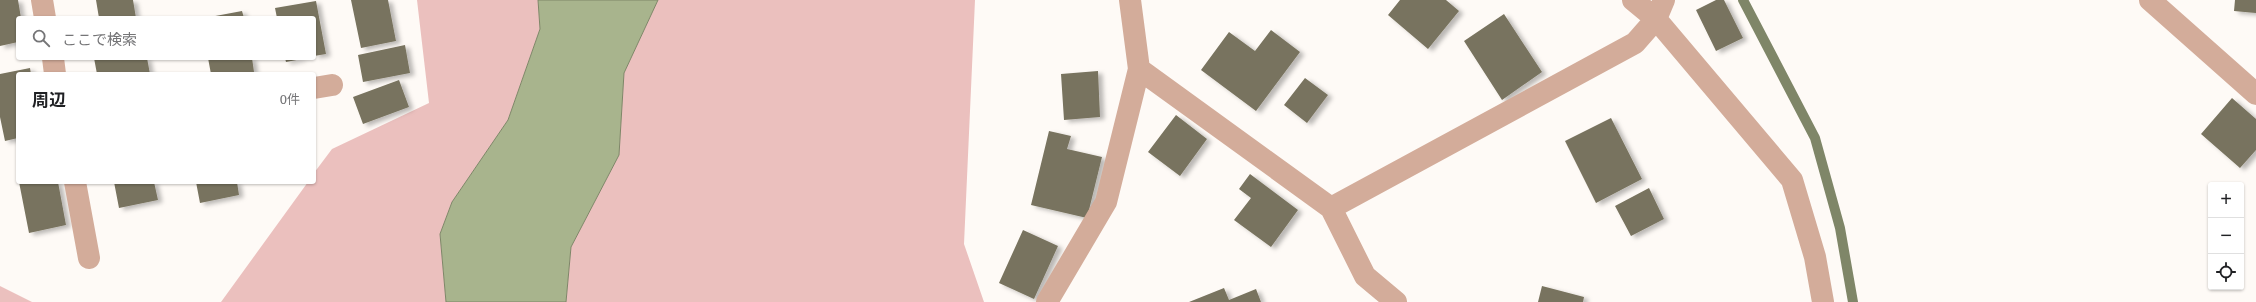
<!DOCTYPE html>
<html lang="ja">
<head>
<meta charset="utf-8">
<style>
	body { margin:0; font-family:"Noto Serif","Noto Sans JP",serif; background:#f6f6f6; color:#202124 }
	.controls { position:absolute; right:12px; bottom:12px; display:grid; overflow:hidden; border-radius:4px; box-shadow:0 1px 3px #0004 }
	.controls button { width:36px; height:36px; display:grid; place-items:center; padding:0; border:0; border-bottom:1px solid #e0e0e0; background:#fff; color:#202124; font:20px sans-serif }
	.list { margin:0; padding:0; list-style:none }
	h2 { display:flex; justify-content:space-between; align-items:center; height:52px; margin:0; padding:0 16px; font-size:17px }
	h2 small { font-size:13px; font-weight:400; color:#757577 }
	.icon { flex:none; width:22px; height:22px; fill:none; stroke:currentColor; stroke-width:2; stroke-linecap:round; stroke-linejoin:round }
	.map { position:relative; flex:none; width:2256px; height:302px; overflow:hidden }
	.search { position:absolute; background:#fff; box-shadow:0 1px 3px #0004; left:16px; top:16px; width:300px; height:44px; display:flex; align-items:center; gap:10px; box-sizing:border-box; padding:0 14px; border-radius:4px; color:#757577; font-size:15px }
	.panel { position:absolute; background:#fff; box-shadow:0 1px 3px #0004; left:16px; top:72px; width:300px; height:112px; border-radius:4px }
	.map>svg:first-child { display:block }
	.green { fill:#ebc0be }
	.water { fill:#a8b48d; stroke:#7f8668 }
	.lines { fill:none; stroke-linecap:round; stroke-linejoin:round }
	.stream { stroke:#7f8668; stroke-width:10 }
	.building { fill:#78735e; filter:url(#shadow) }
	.street { stroke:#d3ac9a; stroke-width:22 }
</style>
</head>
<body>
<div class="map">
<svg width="2256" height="302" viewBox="0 0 2256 302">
	<defs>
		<filter id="shadow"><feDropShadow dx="4.5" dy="2.5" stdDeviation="2" flood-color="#0004"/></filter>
	</defs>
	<rect width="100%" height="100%" fill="#fefaf6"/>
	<path class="green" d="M417,0H538L540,29L508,120L452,202L440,234L446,302H221L308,182H314V173L332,149L429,103Z
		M658,0H975L964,244L984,302H566L571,247L619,155L624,73Z
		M0,286L32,302H0Z"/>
	<path class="water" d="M538,0H658L624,73L619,155L571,247L566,302H446L440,234L452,202L508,120L540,29Z"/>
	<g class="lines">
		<path class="stream" d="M1743,0L1815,138L1840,228L1853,302"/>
	</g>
	<path class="building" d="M0,0H18L21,18H18V42L0,46Z
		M96,0H133L136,18H99Z
		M351,0H388L396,41L361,48Z
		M1400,0H1446L1459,11L1428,49L1388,15Z
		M1716,0H1724L1743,38L1716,51L1696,10Z
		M2235,0H2256V13L2234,11Z
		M316,1L326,54L314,56V18H277L275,8Z
		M242,11L244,18H210V17Z
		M1504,14L1542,72L1502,100L1464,41Z
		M1271,30L1300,52L1256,111L1201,70L1229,32L1255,51Z
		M405,45L410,73L363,82L358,55Z
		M94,58H147L150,74H97Z
		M208,58H252L254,72L211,74Z
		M285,58H302V59L286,62Z
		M30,68L31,74H18V138L5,141L0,117V74Z
		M1098,71L1100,117L1064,120L1061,74Z
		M1305,78L1328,95L1307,123L1284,105Z
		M399,80L409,107L363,124L353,97Z
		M2232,98L2256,119V150L2240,168L2201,134Z
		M1176,115L1207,139L1180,176L1148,152Z
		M1611,118L1642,179L1596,203L1565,141Z
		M1049,131L1071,136L1067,149L1102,157L1087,218L1031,205Z
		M1250,174L1298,210L1271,247L1234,220L1251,198L1239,189Z
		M19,182H58L66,225L29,233Z
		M114,182H154L158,200L119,208Z
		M196,182H237L239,195L200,203Z
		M1649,188L1664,219L1631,236L1615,206Z
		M1023,230L1058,246L1034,299L999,283Z
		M1542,286L1584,297L1583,302H1538Z
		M1224,288L1229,300L1256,289L1261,302H1189Z"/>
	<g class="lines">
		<path class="street" d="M42,0L45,18
			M1633,0L1656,19L1792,180L1815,257L1823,302
			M2150,0L2256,94
			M53,58L55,74
			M1139,69L1331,208L1365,276L1396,302
			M314,88L332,85
			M75,182L89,258
			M1331,208L1635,43L1656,19L1664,0
			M1047,302L1106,202L1139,69L1130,0"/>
	</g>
</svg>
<div class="controls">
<button>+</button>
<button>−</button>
<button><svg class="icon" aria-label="locate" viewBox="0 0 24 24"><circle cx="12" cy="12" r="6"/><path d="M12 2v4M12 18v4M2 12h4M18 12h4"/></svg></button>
</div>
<div class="search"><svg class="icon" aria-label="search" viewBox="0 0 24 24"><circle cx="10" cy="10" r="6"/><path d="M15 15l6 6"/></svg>ここで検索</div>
<section class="panel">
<h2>周辺<small>0件</small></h2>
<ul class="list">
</ul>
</section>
</div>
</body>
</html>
